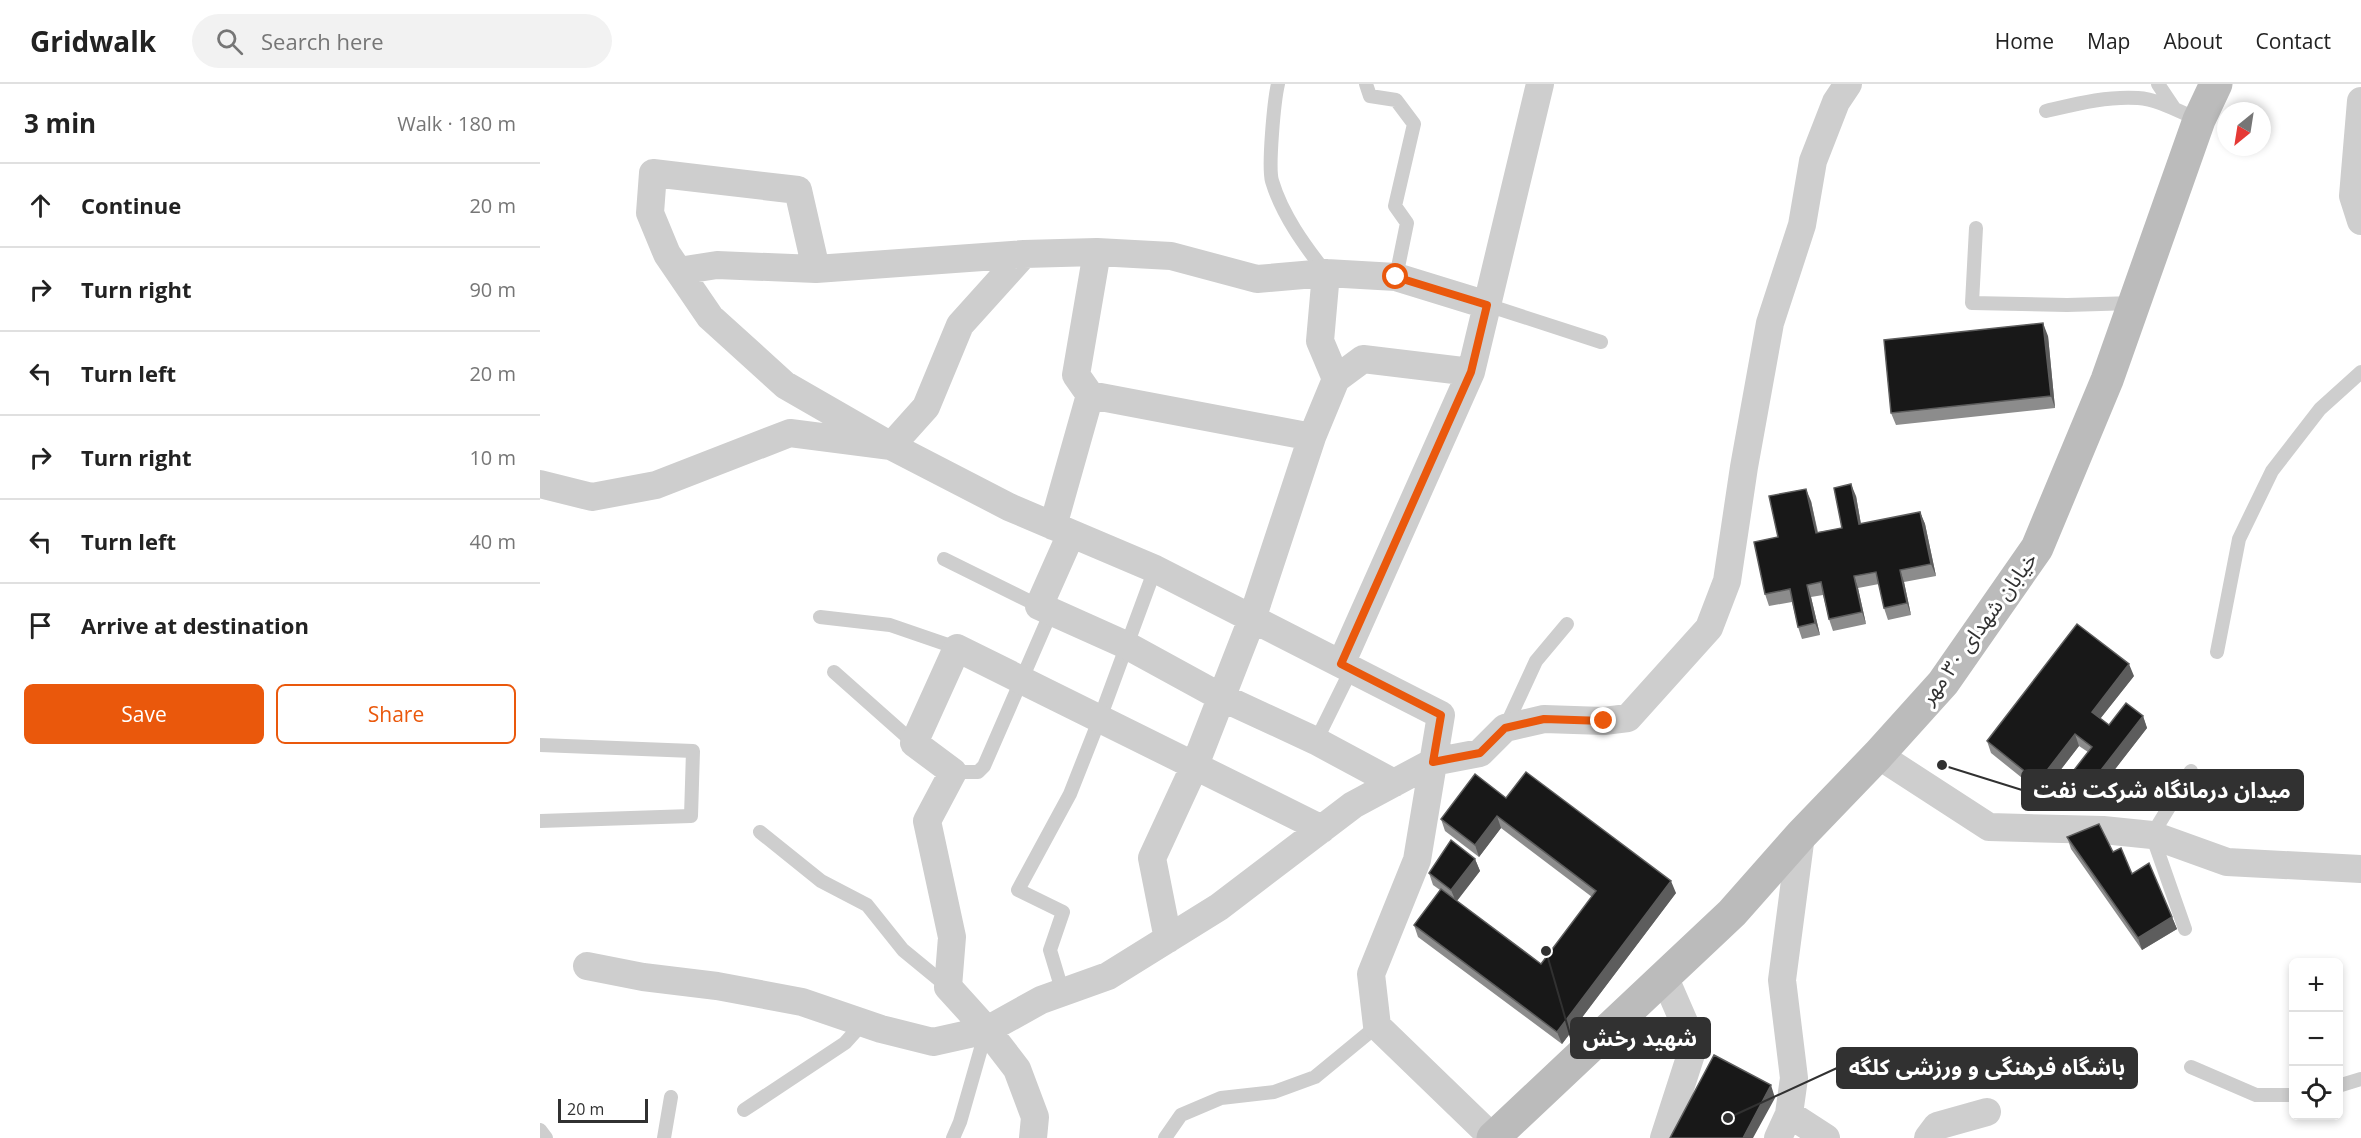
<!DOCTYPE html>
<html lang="en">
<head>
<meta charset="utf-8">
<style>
	body { margin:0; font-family:"Open Sans","Noto Sans Arabic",sans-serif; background:#f2f2f2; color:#222 }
	.controls { position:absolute; right:18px; bottom:18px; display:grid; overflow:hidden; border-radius:9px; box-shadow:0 3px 9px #0003 }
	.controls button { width:54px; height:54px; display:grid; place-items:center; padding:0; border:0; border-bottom:2px solid #e0e0e0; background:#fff; color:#222; font:30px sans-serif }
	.compass { position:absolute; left:1677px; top:18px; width:54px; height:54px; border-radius:50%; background:#fff; box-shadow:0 3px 9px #0003; rotate:210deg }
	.scale { position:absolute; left:18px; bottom:15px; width:90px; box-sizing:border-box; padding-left:6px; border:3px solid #313131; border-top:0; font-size:16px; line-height:21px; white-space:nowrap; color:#313131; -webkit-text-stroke:4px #fff; paint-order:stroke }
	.stop { position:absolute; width:18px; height:18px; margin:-14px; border:4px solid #ea580c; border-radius:50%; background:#fff }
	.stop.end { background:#ea580c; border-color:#fff; box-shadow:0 2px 6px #0008 }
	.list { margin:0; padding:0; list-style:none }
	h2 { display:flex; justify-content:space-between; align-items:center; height:78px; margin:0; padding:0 24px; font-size:26px }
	h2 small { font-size:20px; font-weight:400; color:#767676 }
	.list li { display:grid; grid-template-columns:39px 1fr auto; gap:18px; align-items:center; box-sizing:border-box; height:84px; padding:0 24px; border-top:2px solid #e0e0e0 }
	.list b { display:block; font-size:22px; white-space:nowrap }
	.list em { font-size:20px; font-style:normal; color:#767676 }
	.actions { display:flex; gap:12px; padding:18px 24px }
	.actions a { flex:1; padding:14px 0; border:2px solid #ea580c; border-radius:9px; text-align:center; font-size:21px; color:#ea580c }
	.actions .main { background:#ea580c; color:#fff }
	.icon { flex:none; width:33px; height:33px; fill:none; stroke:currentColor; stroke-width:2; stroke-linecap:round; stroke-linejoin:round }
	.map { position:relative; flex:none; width:1821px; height:1054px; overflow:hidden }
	header { display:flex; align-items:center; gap:36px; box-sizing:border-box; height:84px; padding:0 30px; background:#fff; border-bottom:2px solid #e0e0e0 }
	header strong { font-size:28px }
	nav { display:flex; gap:33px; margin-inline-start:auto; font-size:21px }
	.search { width:420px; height:54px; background:#f2f2f2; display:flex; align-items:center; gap:15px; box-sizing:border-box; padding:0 21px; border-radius:33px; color:#767676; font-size:22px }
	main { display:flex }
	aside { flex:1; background:#fff }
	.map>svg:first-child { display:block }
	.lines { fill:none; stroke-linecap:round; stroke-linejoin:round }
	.service { stroke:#cecece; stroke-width:14 }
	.minor { stroke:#cecece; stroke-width:28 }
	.secondary { stroke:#bbb; stroke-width:33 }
	.wall { fill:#8c8c8c }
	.shaded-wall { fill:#5d5d5d }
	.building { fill:#181818; stroke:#5d5d5d; stroke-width:1.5 }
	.route { stroke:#ea580c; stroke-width:8 }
	.labels { text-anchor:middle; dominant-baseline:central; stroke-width:6; stroke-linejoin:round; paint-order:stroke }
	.street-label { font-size:21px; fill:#313131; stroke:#fff }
	.leader { fill:none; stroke:#313131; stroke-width:2 }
	.callout-dot { fill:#313131; stroke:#fff; stroke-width:2 }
	.callout { fill:#313131; stroke:#313131; stroke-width:2 }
	.callout-label { font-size:22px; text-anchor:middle; font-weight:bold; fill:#fff }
</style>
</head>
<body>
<header>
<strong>Gridwalk</strong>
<div class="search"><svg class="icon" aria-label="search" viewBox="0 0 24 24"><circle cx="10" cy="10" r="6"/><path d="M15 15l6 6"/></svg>Search here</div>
<nav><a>Home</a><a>Map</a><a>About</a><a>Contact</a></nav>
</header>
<main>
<aside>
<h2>3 min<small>Walk · 180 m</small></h2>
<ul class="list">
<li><svg class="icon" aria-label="ahead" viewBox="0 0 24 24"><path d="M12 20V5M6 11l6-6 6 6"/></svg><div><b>Continue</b></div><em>20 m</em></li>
<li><svg class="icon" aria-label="right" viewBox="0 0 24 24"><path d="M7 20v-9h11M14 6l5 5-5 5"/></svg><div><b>Turn right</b></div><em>90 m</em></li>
<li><svg class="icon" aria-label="left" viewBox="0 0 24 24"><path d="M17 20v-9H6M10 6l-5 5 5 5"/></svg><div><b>Turn left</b></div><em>20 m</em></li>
<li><svg class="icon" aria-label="right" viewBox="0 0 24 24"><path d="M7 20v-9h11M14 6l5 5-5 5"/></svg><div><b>Turn right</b></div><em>10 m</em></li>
<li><svg class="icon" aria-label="left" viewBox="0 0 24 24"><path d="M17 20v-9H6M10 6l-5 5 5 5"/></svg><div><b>Turn left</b></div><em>40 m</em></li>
<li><svg class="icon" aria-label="arrive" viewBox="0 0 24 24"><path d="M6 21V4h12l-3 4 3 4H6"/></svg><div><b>Arrive at destination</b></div></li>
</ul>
<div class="actions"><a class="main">Save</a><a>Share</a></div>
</aside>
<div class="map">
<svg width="1821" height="1054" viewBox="0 0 1821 1054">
	<rect width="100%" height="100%" fill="#fff"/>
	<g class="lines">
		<path class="service" d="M738,0C734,17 728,83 732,97C742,131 765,162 786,189
			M826,0L830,12L856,16L874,40L855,122L867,139L856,193
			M1618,0L1634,24
			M1506,27C1536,20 1566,12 1598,14C1618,15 1640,28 1659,36
			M1436,144L1432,219L1527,221L1594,219
			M947,221L1061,258
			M404,475L499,522
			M280,533L350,541L417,564
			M1677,568L1699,455L1732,387L1780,325L1821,288
			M294,588L374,659
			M966,642L996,577L1027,540
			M776,657L811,586
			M0,661L153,667L151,732L0,737
			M413,688H438L444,682L511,528
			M220,748L281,797L327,821L363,866L408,903
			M1645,845L1612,751L1651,687
			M523,909L510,866L523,828L478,806L530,710L560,634L615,485
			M1651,983L1716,1011H1754
			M1798,1002L1821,995
			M204,1026L305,959L323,939
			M0,1046L6,1054
			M124,1054L131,1013
			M413,1054L420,1038L446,947
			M625,1054L641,1031L681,1014L734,1008L775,993L837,942"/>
		<path class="minor" d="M1821,17L1813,112L1821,137
			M276,185L484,170L557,168L631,172L717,195L786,189L856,193L947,221
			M139,187L177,181L276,185L258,106L113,89L110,129L127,170L170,233L245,301L351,362L469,423L615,485L901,631L877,776L831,890L837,942L953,1054
			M796,295L823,275L931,288
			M550,311L772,353L796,295L780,257L786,189
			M0,400L52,413L116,401L250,349L351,362L386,323L420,241L484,170
			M513,442L550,311L536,291L557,168
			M531,450L499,522L586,561L681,613L776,657L854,699
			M801,580L931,288L1000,0
			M1338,671L1449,743L1563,746L1612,751L1687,778L1821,785
			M628,855L612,774L655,681L712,535L772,353
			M47,882L103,893L177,902L262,918L341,945L393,958L447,946L501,916L568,892L679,823L813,721L893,678L940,669L965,644L1004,635L1064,637L1088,634L1169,544L1187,497L1204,383L1230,239L1262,141L1273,77L1296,18L1308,0
			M1249,1030L1286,1054
			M493,1054L495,1033L477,985L447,946L408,903L412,853L387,737L413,688L374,659L417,564L782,745
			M1124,1054L1154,961L1124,892
			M1238,1054L1249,1030L1254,994L1242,896L1261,751
			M1388,1054L1397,1042L1447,1028"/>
		<path class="secondary" d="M953,1054L1192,829L1261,751L1338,671L1403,599L1497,464L1567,296L1659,36L1676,0"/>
	</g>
	<path class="wall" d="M1508,252L1515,324L1356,341L1351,329Z
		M1316,412L1321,440L1380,428L1385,440L1396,492L1364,498L1371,531L1348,536L1344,524L1339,500L1318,504L1326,540L1293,547L1289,535L1283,511L1271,513L1280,551L1262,555L1258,543L1252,518L1229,522L1225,510L1238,453L1271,417L1278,448L1302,444Z
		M1594,592L1560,635L1569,641L1603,632L1607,644L1555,711L1539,698L1534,686L1548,668L1539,662L1502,710L1451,669L1447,657Z
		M966,714L1136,809L1022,960L878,853L874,841L900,806L893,801L889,789L935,775L940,787L917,817L1001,880L1052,813L961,744L939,773L905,747L901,735Z
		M1527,753L1573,768L1592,790L1632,833L1637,845L1602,866L1531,765Z"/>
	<path class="shaded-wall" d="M1503,239L1508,252L1515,324L1511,312Z
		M1311,400L1316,412L1323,452L1319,440Z
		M1266,405L1271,417L1280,461L1276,449Z
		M1380,428L1385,440L1396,492L1391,480Z
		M1360,486L1364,498L1371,531L1367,519Z
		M1314,492L1318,504L1326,540L1322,528Z
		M1267,501L1271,513L1280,551L1275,539Z
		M1589,580L1594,592L1556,640L1552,628Z
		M1603,632L1607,644L1555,711L1551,699Z
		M1535,650L1539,662L1502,710L1498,698Z
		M957,732L961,744L939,773L935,761Z
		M935,775L940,787L916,818L911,806Z
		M1131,797L1136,809L1022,960L1017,948Z
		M1632,833L1637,845L1602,866L1598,854Z
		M1231,1001L1235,1014L1213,1054H1203Z"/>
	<path class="building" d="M1503,239L1511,312L1351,329L1344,256Z
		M1311,400L1319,440L1380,428L1391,480L1360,486L1367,519L1344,524L1336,488L1314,492L1322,528L1289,535L1281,498L1267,501L1275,539L1258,543L1250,505L1225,510L1214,458L1238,453L1229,412L1266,405L1276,449L1302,444L1294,404Z
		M1537,540L1589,580L1552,628L1569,641L1586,619L1603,632L1551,699L1534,686L1552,663L1535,650L1498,698L1447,657Z
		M986,688L1131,797L1017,948L874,841L901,805L1001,880L1056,807L957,732L935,761L901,735L935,690L966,714Z
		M1559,740L1573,768L1581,764L1592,790L1609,779L1632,833L1598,854L1527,753Z
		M911,756L935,775L911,806L889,789Z
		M1174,971L1231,1001L1203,1054H1130Z"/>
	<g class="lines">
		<path class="route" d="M856,193L947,221L931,288L801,580L901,631L893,678L940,669L965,644L1004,635L1064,637"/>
	</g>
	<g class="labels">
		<g class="street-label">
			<text transform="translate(1438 544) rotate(-54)">خیابان شهدای ۳۰ مهر</text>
		</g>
	</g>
	<path class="leader" d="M1402 681L1482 706M1006 867L1031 954M1188 1034L1297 984"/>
	<g class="callout-dot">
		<circle cx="1402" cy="681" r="6"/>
		<circle cx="1006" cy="867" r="6"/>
		<circle cx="1188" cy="1034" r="6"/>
	</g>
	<g class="callout">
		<rect x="1482" y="686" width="281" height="40" rx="6"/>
		<rect x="1031" y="934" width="139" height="40" rx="6"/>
		<rect x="1297" y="964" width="300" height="40" rx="6"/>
	</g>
	<g class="callout-label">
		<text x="1622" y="714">میدان درمانگاه شرکت نفت</text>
		<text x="1100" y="962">شهید رخش</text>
		<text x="1447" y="991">باشگاه فرهنگی و ورزشی کلگه</text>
	</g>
</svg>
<div class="controls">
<button>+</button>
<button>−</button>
<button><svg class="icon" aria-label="locate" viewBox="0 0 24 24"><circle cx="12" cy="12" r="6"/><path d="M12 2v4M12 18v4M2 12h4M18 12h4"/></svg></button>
</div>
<svg class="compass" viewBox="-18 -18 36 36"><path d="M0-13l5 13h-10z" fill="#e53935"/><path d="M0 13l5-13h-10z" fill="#767676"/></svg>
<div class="scale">20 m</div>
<div class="stop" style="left:856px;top:193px"></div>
<div class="stop end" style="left:1064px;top:637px"></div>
</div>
</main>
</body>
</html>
